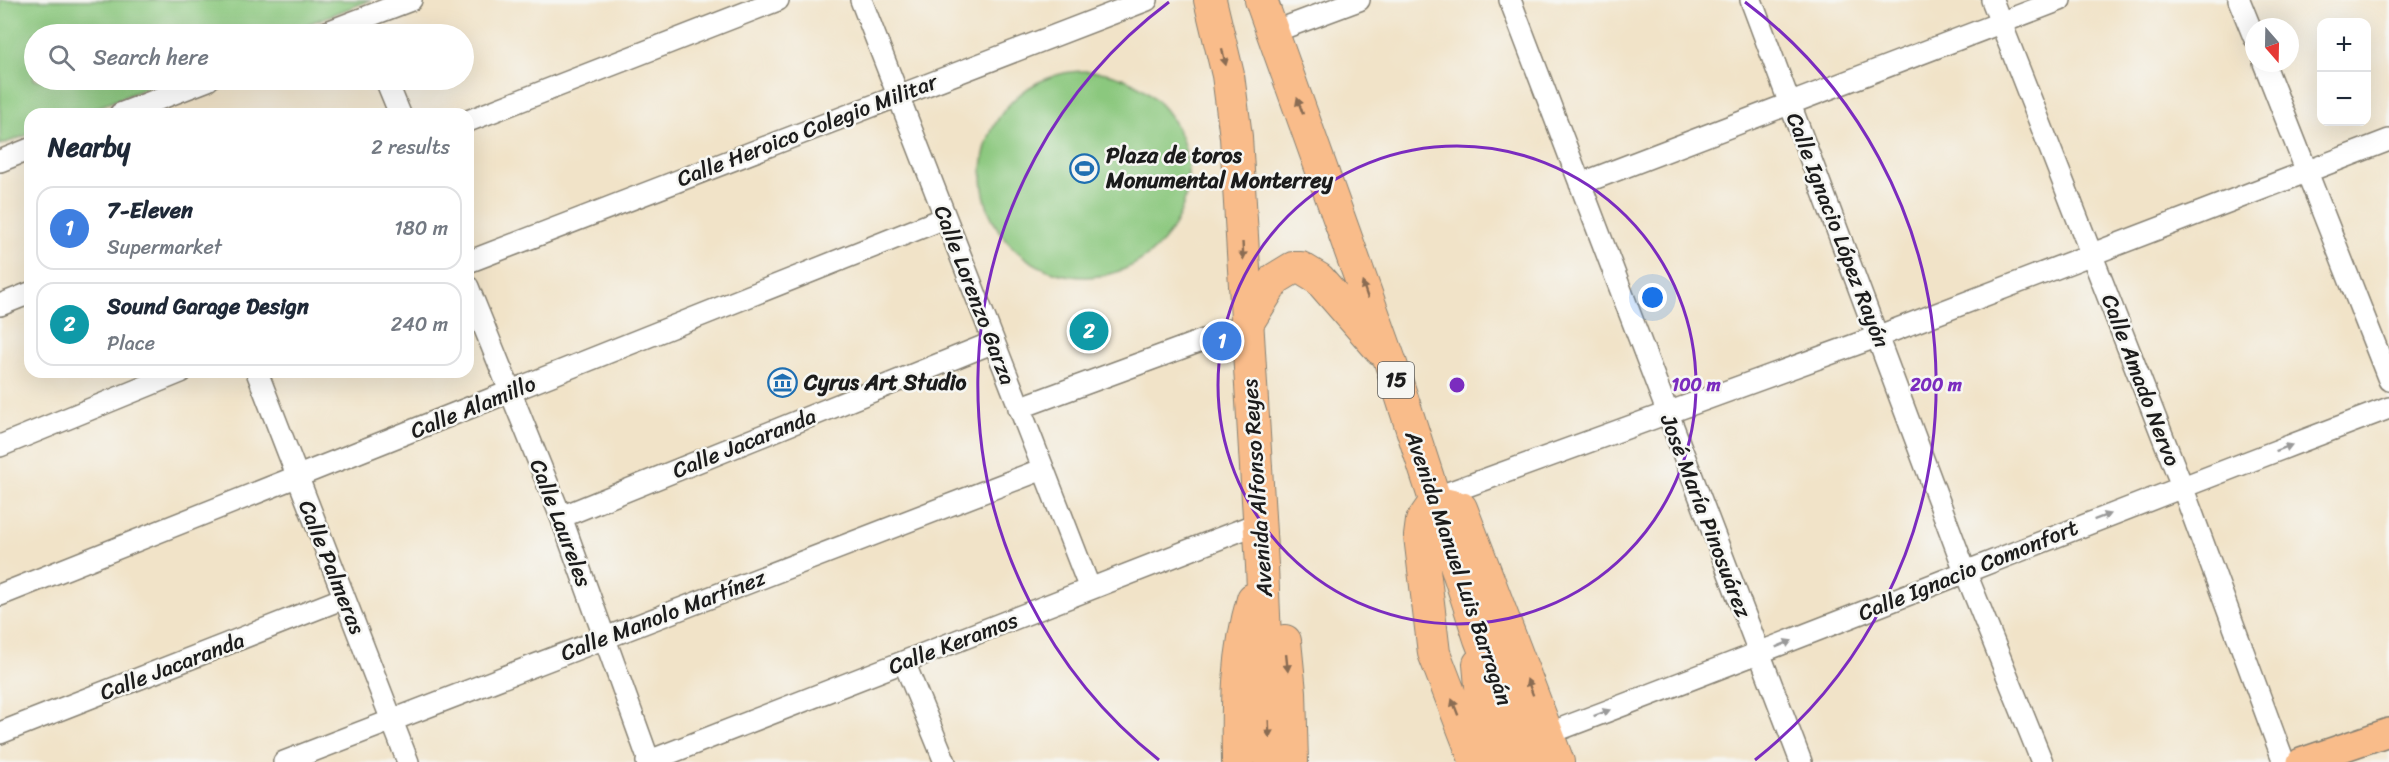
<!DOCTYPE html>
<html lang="en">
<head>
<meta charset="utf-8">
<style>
	body { margin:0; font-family:Sriracha,sans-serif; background:#f2f2f3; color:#1f2937 }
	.controls { position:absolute; right:18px; top:18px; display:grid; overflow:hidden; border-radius:12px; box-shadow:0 6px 24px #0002 }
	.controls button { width:54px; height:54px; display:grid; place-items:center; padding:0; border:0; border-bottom:2px solid #e0e1e3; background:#fff; color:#1f2937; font:30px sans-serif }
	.compass { position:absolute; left:2245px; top:18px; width:54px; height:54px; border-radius:50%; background:#fff; box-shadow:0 6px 24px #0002; rotate:160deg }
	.you { position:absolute; left:1653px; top:298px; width:21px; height:21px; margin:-15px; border:4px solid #fff; border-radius:50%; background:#1a73e8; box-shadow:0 0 0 9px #1a73e833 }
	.badge { display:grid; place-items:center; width:39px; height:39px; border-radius:50%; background:#1f6fb2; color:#fff; font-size:20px; font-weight:700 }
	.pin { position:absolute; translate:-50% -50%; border:3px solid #fff; box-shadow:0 2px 6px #0006 }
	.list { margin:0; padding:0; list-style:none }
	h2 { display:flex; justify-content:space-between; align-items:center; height:78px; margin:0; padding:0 24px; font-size:26px }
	h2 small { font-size:20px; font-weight:400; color:#747a83 }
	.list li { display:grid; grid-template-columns:39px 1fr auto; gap:18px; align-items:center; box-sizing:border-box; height:84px; margin:0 12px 12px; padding:0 12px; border:2px solid #e0e1e3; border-radius:18px }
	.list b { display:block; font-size:22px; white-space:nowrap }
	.list p { margin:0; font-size:20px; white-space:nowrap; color:#747a83 }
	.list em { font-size:20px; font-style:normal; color:#747a83 }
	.icon { flex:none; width:33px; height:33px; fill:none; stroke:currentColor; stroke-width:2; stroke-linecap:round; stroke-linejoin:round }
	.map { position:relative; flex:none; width:2389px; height:762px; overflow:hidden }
	.search { position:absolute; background:#fff; box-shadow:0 6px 24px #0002; left:24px; top:24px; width:450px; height:66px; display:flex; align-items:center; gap:15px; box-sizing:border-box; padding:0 21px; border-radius:33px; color:#747a83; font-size:22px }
	.panel { position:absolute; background:#fff; box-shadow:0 6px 24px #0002; left:24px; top:108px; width:450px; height:270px; border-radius:18px }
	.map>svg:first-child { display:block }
	.green { fill:#8bc87e; stroke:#54724d; stroke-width:1.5 }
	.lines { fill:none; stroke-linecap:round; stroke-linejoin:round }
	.minor-casing { stroke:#868072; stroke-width:24 }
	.major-casing { stroke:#868072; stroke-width:30 }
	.highway-casing { stroke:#868072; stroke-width:34 }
	.minor { stroke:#fff; stroke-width:21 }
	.major { stroke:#f9bc8a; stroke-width:27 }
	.highway { stroke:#f9bc8a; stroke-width:32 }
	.oneway { fill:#8a6c53 }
	.oneway2 { fill:#999 }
	.ring { fill:none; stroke:#7b2cbf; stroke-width:3 }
	.labels { text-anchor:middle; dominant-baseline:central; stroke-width:5; stroke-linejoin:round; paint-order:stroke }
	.shield { fill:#f6f6f2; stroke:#5d5d5c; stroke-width:1.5 }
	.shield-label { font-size:21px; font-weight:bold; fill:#1c1c1c }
	.street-label { font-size:22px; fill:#1c1c1c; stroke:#f6f6f2 }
	.poi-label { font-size:22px; font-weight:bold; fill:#1c1c1c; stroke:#f6f6f2; text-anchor:start }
	.centre { fill:#7b2cbf; stroke:#f6f6f2; stroke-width:3 }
	.ring-label { font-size:18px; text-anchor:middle; font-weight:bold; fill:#7b2cbf; stroke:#f6f6f2; stroke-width:5; stroke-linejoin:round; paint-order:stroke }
</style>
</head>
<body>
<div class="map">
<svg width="2389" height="762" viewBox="0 0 2389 762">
	<rect width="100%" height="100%" fill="#f6f6f2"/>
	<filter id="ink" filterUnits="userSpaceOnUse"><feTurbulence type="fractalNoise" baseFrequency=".0167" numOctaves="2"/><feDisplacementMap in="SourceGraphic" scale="12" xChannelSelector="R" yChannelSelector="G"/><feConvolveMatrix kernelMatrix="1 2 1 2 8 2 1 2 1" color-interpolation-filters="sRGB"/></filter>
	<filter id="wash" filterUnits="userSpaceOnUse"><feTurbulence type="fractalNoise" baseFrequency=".008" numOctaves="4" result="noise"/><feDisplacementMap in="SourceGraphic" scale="24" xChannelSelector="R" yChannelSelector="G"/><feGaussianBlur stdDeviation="1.35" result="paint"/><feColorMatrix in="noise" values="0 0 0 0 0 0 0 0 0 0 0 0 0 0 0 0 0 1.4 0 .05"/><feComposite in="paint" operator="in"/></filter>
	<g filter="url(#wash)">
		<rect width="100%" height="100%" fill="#f1e3c8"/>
		<path class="green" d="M0,0H371L282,34H34V80H167L81,114H30V134L0,145Z
			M982 174a103 103 0 1 1 206 0a103 103 0 1 1-206 0Z"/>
	</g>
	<g filter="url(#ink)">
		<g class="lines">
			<defs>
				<path id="minor" d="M861,0L1090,589
					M1510,0L1801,762
					M1751,0L1965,571L2042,762
					M1992,0L2182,486L2284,762
					M2239,0L2254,37
					M1273,32L1359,0
					M322,34L411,0
					M2264,63L2389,380
					M386,80L400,114
					M120,114L208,80
					M468,121L778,0
					M0,161L30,149
					M1580,184L2060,0
					M468,262L1147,0
					M468,287L561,517L649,761
					M0,305L30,293
					M257,372L408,762
					M1019,408L1247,324
					M0,446L181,372
					M1434,498L1879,336L2389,140
					M561,517L994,342
					M0,595L945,218
					M904,662L945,762
					M0,733L344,598
					M1547,734C1829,628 2107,514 2389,408
					M284,762L1043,469
					M647,762L1259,523"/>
				<path id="major" d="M2301,762L2389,732"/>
				<path id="highway" d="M1210,0L1228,75L1236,137L1262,566L1270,762
					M1261,0L1390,361L1480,639L1528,762
					M1247,324L1275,279L1293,268H1301L1319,279L1380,349
					M1285,641L1290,692L1292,762
					M1479,664L1483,708L1501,762
					M1238,762C1237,707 1237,653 1253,599
					M1476,762L1434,653L1420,536L1422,521L1435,502L1461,508L1558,762"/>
			</defs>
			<use href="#minor" class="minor-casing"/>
			<use href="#major" class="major-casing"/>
			<use href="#highway" class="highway-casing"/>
			<use href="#minor" class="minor"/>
			<use href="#major" class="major"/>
			<use href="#highway" class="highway"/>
		</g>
		<defs><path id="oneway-solid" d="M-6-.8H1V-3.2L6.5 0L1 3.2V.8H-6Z" transform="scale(1.5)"/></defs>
		<g class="oneway">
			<use href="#oneway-solid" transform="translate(1224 57) rotate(77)"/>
			<use href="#oneway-solid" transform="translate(1300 106) rotate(-110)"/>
			<use href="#oneway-solid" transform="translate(1243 251) rotate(87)"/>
			<use href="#oneway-solid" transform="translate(1365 290) rotate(-109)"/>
			<use href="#oneway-solid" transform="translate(1287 663) rotate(84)"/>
			<use href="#oneway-solid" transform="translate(1530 687) rotate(-111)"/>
			<use href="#oneway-solid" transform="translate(1455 707) rotate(-111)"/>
			<use href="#oneway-solid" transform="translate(1269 729) rotate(88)"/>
		</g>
		<g class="oneway2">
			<use href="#oneway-solid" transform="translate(2284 448) rotate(-21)"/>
			<use href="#oneway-solid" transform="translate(2102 517) rotate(-21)"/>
			<use href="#oneway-solid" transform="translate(1784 644) rotate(-22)"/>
			<use href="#oneway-solid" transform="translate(1602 713) rotate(-21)"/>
		</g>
	</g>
	<g class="ring">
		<circle cx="1457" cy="385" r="239"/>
		<path d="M1159 760A479 479 0 0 1 1169 2M1745 2A479 479 0 0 1 1755 760"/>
	</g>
	<defs>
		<symbol id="stadium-ring" viewBox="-11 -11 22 22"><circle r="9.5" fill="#f6f6f2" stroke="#1f6fb2" stroke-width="1.5"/><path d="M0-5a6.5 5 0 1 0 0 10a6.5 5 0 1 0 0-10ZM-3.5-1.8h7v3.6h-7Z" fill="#1f6fb2"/></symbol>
		<symbol id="museum-ring" viewBox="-11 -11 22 22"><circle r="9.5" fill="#f6f6f2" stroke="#1f6fb2" stroke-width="1.5"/><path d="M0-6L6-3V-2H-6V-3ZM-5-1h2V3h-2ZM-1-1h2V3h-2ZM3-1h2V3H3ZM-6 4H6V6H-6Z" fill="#1f6fb2"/></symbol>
	</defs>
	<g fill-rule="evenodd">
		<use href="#stadium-ring" x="1068" y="152" width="33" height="33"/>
		<use href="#museum-ring" x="766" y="366" width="33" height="33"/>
	</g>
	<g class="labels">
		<rect class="shield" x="1378" y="362" width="36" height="36" rx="4.5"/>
		<g class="shield-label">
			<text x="1396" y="380">15</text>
		</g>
		<g class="street-label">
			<text transform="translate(807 130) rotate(-21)">Calle Heroico Colegio Militar</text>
			<text transform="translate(1838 230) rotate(69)">Calle Ignacio López Rayón</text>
			<text transform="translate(975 295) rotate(69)">Calle Lorenzo Garza</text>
			<text transform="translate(2141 380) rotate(69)">Calle Amado Nervo</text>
			<text transform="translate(473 407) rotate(-22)">Calle Alamillo</text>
			<text transform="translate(744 443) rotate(-22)">Calle Jacaranda</text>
			<text transform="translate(1257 488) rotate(-94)">Avenida Alfonso Reyes</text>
			<text transform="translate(1706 516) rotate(69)">José María Pinosuárez</text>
			<text transform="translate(561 523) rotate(69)">Calle Laureles</text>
			<text transform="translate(332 567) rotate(68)">Calle Palmeras</text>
			<text transform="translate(1459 568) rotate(71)">Avenida Manuel Luis Barragán</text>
			<text transform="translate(1968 570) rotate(-22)">Calle Ignacio Comonfort</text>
			<text transform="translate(663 615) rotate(-21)">Calle Manolo Martínez</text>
			<text transform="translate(953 643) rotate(-21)">Calle Keramos</text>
			<text transform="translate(172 666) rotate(-21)">Calle Jacaranda</text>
		</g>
		<g class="poi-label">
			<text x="1106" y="155">Plaza de toros<tspan x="1106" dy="25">Monumental Monterrey</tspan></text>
			<text x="804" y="382">Cyrus Art Studio</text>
		</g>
	</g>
	<circle cx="1457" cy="385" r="9" class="centre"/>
	<g class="ring-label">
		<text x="1696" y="391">100 m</text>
		<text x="1936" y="391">200 m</text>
	</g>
</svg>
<div class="controls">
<button>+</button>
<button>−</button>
</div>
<svg class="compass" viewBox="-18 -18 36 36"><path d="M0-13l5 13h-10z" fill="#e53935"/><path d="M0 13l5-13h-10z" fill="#747a83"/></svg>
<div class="you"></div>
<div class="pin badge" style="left:1222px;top:341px;background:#3f7fe0">1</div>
<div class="pin badge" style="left:1089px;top:331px;background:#0f9aa8">2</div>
<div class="search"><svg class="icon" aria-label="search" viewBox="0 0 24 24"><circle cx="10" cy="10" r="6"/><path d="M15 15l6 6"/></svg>Search here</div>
<section class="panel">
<h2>Nearby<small>2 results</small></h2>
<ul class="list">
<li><span class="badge" style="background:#3f7fe0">1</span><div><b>7-Eleven</b><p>Supermarket</p></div><em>180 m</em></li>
<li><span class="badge" style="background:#0f9aa8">2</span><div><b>Sound Garage Design</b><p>Place</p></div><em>240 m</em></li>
</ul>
</section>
</div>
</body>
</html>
